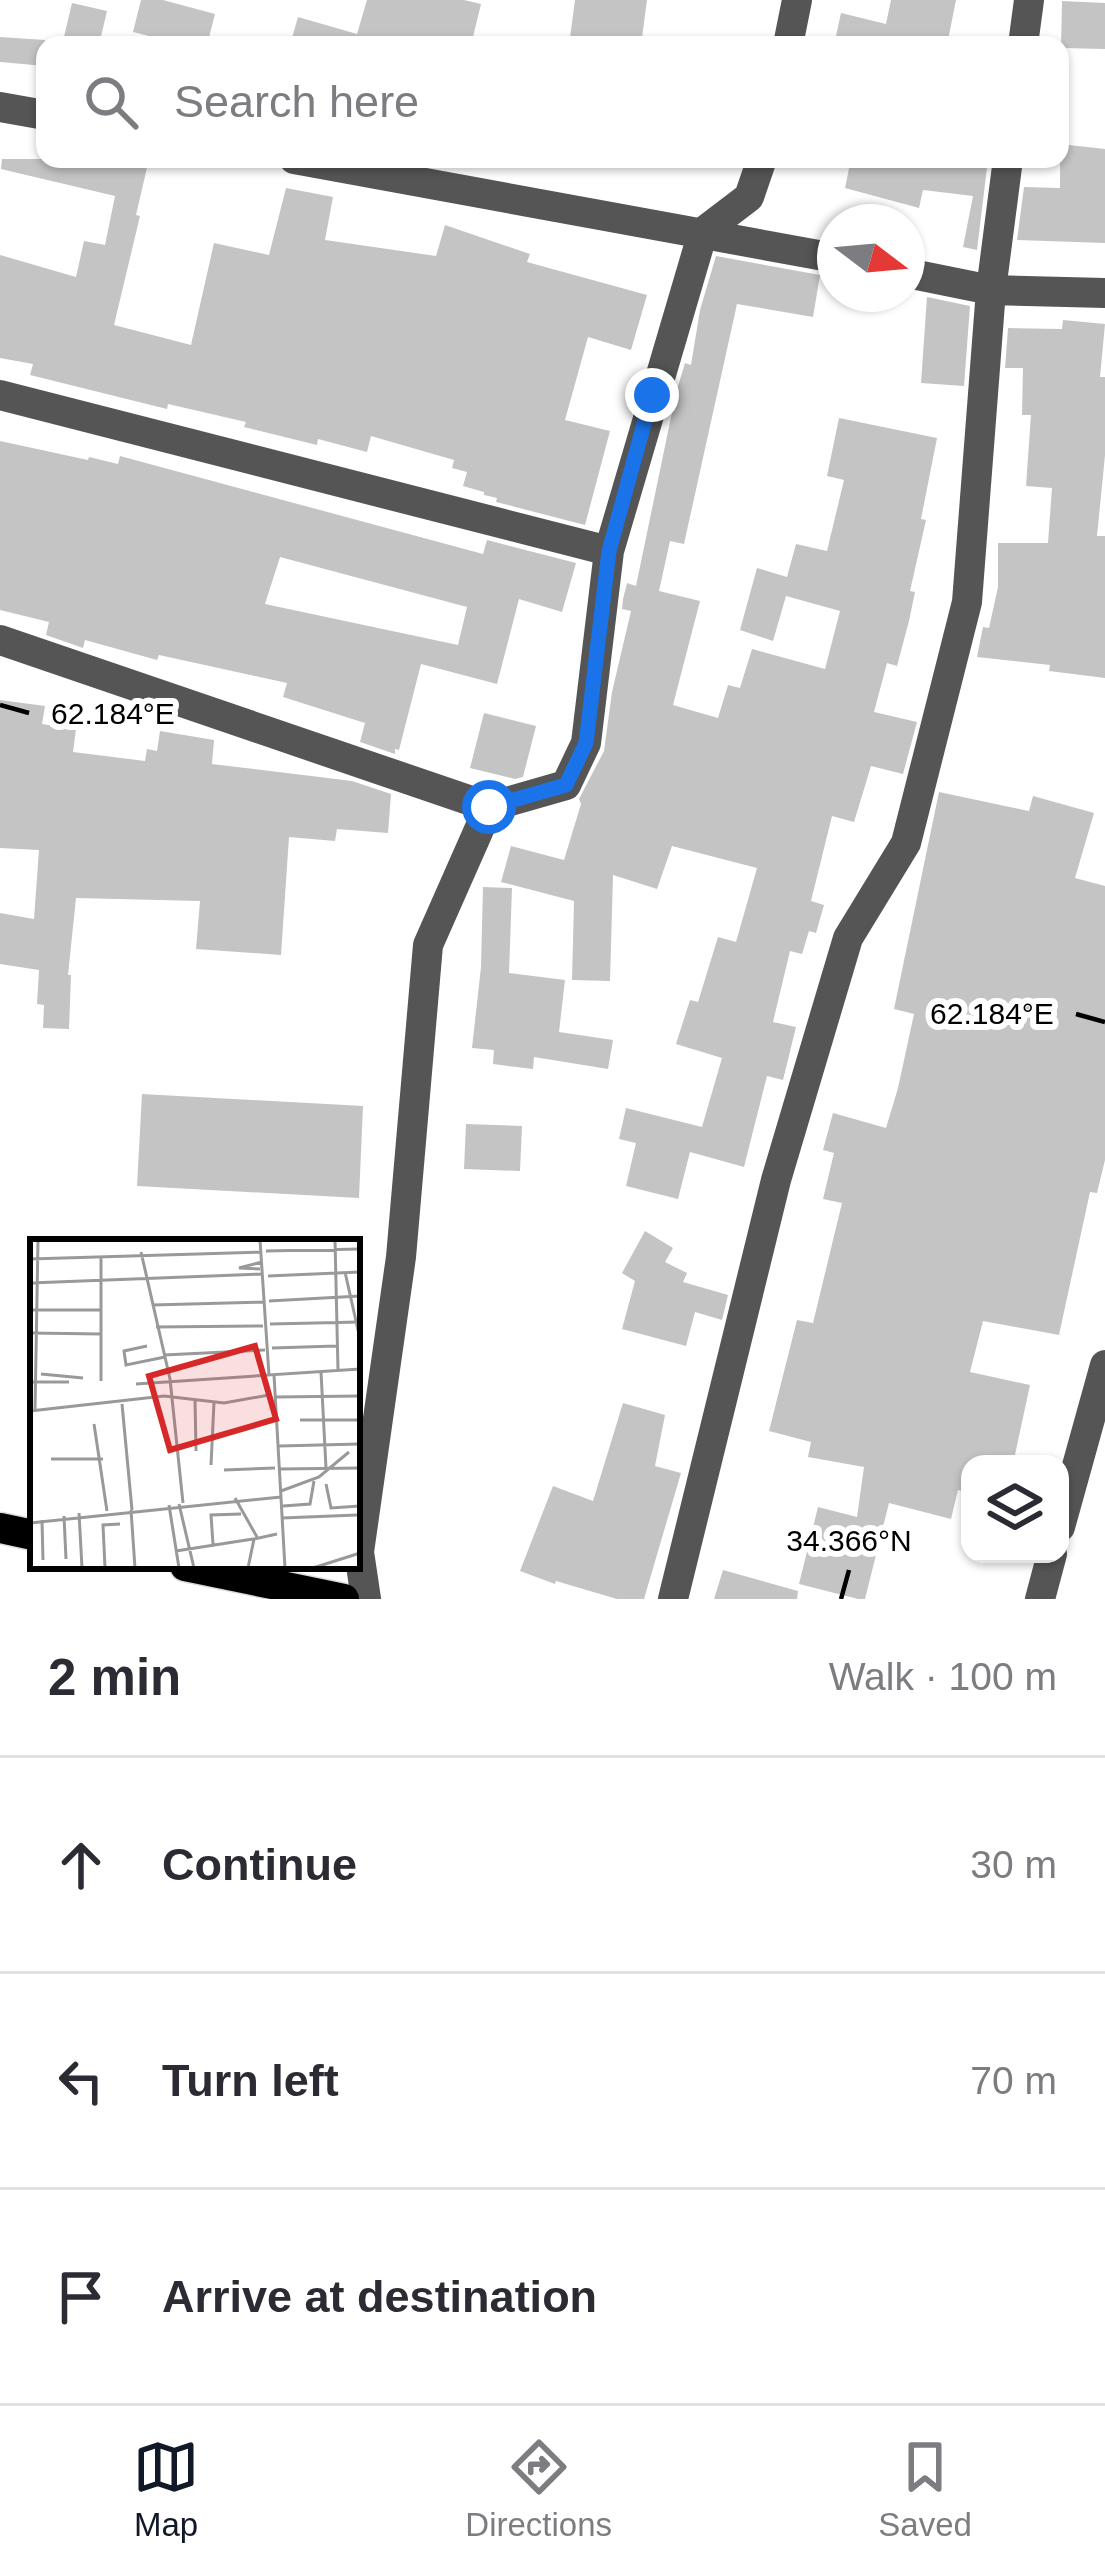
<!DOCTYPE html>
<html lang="en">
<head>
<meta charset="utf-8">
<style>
	body { margin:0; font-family:Arial,sans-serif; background:#f7f7f7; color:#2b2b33 }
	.controls { position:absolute; right:36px; bottom:36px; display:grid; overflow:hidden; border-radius:24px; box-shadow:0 3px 9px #0004 }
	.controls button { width:108px; height:108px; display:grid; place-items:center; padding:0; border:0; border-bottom:3px solid #e1e1e2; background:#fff; color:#2b2b33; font:60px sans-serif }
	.compass { position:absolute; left:817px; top:204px; width:108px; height:108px; border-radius:50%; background:#fff; box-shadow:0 3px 9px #0004; rotate:106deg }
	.stop { position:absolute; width:36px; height:36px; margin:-27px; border:9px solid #1a73e8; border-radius:50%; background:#fff }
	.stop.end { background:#1a73e8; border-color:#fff; box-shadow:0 3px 12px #0008 }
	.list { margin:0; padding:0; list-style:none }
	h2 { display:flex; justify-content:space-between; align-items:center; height:156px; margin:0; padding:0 48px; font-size:51px }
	h2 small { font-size:39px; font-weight:400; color:#7c7c81 }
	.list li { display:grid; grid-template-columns:78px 1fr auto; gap:36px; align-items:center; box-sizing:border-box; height:216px; padding:0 48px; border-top:3px solid #e1e1e2 }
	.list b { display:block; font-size:45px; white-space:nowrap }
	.list em { font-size:39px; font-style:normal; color:#7c7c81 }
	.icon { flex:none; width:66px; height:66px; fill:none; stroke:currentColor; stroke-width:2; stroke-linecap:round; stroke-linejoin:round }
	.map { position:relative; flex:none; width:1105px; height:1599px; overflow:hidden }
	.search { position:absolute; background:#fff; box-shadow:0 3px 9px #0004; left:36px; right:36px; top:36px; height:132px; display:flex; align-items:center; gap:30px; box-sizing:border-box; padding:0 42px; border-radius:24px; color:#7c7c81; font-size:45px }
	.sheet { height:804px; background:#fff }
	nav { display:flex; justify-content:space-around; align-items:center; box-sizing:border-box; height:168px; border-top:3px solid #e1e1e2; background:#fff; font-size:33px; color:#7c7c81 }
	nav a { display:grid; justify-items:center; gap:6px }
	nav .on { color:#111827 }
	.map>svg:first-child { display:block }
	.building { fill:#c4c4c4; fill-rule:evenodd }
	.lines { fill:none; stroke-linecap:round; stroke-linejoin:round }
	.major-casing { stroke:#dbdbdb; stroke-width:33 }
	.minor { stroke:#555; stroke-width:30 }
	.major { stroke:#000; stroke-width:30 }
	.route { stroke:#1a73e8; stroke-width:15 }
	.ticks { fill:none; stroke:#000; stroke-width:4.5 }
	.inset-road { fill:none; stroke:#999; stroke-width:3 }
	.view { fill:#d62828; fill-opacity:0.15; stroke:#d62828; stroke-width:6 }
	.inset-edge { fill:none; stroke:#000; stroke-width:6 }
	.ticks-label { font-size:30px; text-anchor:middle; fill:#000; stroke:#fff; stroke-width:12; stroke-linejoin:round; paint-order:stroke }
</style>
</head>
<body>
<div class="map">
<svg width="1105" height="1599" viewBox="0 0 1105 1599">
	<rect width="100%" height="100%" fill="#fff"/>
	<path class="building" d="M141,0H163L215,14L207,45H185L133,32Z
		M367,0H464L481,4L471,45H290L298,17L357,34Z
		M575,0H647L641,45H569Z
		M891,0H956L947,45H834L841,13L886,24Z
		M1062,1L1105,3V49L1061,48Z
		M72,3L107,11L99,45H62Z
		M0,37L45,40V66L0,62Z
		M1060,144L1105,149V243L1017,240L1024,187L1060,188Z
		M2,159H149L136,215L140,216L114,325L191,345L214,243L269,255L286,188L333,197L325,240L436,256L445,225L530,254L527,262L647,295L631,350L588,337L565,420L610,431L585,525L496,502L497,498L484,495V492L463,486L467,472L452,468L454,460L371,436L367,452L318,439L317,445L244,427L246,422L168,404L167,409L30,375L33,364L0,358V255L76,277L84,241L105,245L115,196L1,169Z
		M851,159H988L977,250L963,247L973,196L923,190L919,208L845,188Z
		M716,256L820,275L813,317L737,304L684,544L670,541L659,591L700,601L673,705L718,718L728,685L740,688L752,649L825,669L840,611L786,596L773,641L740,630L757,568L787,577L796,544L827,551L844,480L827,476L839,418L937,438L921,519L926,520L910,591L915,592L909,621L897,666L887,663L874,712L917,722L903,774L871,766L854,822L832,816L811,901L824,905L816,933L809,931L802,954L790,951L773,1022L796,1027L783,1080L767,1076L744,1167L690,1152L678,1199L626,1186L636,1143L619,1139L626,1108L702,1127L722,1058L676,1044L690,1000L698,1002L718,937L736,942L757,868L672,846L657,889L613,875L610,981L572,980L574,901L501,882L511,846L564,860L581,804L579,799L604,751L612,692L631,611L622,609L623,599L627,583L636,586L676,393L685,363L691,365L700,310Z
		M927,297L970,306L964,386L921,383Z
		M1063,320L1105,324L1100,377H1105V455L1097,536H1105V678L1049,671L1050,665L977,657L983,627L989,628L998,587V543H1048L1052,488L1026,486L1031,415H1022L1023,368H1005L1008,328L1062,329Z
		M0,441L88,460L89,457L118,464L120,456L483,554L487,540L576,563L562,612L519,599L497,684L421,664L399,750L395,749V754L360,742L365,723L283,697L287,683L159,655L157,660L85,640L83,648L46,635L49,622L0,610ZM280,557L467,607L458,645L265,604Z
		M0,700L45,706L42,724L76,729L73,752L145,761L147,749L157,751L160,731L214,740L212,764L352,781L391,794L388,833L337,829L335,841L289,837L281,955L196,949L200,901L76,898L68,975H71L69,1029L43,1028L44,1005L37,1004L39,970L0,964V913L34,919L39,850L0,848Z
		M484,713L536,726L523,777L515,779L470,768Z
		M939,792L1029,811L1033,796L1094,813L1075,878L1105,886V1160L1097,1193L1090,1192L1059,1335L983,1321L970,1372L1030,1385L1013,1464H970V1493L958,1490L951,1519L889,1503L865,1599H858L799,1584L818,1507L857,1517L864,1467L808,1457L811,1442L769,1431L797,1320L813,1323L842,1203L823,1199L834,1153L823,1150L833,1113L886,1128L898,1088L914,1014L894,1009Z
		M483,887L512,888L509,973L565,980L559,1032L613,1040L608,1069L534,1057L533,1069L493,1064L494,1050L472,1048L481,967Z
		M142,1094L363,1106L359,1198L137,1186Z
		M466,1124L522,1126L520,1171L464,1169Z
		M645,1231L673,1248L665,1262L687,1273L683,1282L728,1295L722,1320L695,1312L686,1346L622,1329L635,1281L622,1273Z
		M623,1403L665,1415L655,1466L681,1473L644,1599H617L556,1581L555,1584L520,1571L553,1486L593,1501Z
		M723,1570L798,1591L797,1599H714Z"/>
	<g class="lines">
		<defs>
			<path id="major" d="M0,1528L33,1535
				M185,1566L344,1599"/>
		</defs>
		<use href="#major" class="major-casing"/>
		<path class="minor" d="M788,45L797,0
			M1023,45L1029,0
			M0,107L45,115
			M294,159L835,258
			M907,273L991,290L1105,293
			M0,395L609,551
			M0,640L489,807L566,785L586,743L609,551L703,232L749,197L762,159
			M1060,1527L1105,1365
			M366,1599L359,1552L401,1257L428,945L489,807
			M673,1599L776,1180L848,938L906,843L967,602L991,290L1008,159
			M1040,1599L1052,1554"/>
		<use href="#major" class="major"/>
	</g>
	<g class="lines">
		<path class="route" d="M489,807L566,785L586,743L609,551L652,395"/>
	</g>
	<path class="ticks" d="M0,705L29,713M1076,1014L1105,1022M841,1599L849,1570"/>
	<g transform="translate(30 1239)">
		<rect width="330" height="330" fill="#fff"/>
		<path class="inset-road" d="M230,1L239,136L330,130M305,1L308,131M236,12L330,10M111,13L140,140L153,264M71,19V142M0,20L231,13M230,30L209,29L232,23M315,33L330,100M238,37L330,33M0,44L231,35M239,62L330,57M122,66L233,63M0,71H70M240,85L330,83M126,88L233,87M0,94L71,95M117,107L94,112L96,126L135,118M242,109L306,107M134,116L235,111M291,133L296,229M11,135L53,139M244,136L255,329M1,143H39M106,145L239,136M246,158L330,157M165,160L166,212M92,165L102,271M0,172L134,157L194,164L239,156M5,172L8,1M270,181H330M64,185L77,272M249,207L330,205M21,220H73M181,226L184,163M250,230L330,229M194,231L245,229M296,245L301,269L330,267M251,252L289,238L319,213M205,259L227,298M149,265L164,329M139,266L149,329M253,267L280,265L284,242M101,271L105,329M49,274L52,329M34,277L36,320M252,279L327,276M12,281L13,321M0,284L251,258M183,305L181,276L211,275M146,312L223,300M75,329L73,286L90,285M218,329L224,300L247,295M283,329L330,314"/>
		<path class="view" d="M225,107L246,180L140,211L119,137Z"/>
		<rect width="330" height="330" class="inset-edge"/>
	</g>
	<g class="ticks-label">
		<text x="113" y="724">62.184°E</text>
		<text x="992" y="1024">62.184°E</text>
		<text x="849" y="1551">34.366°N</text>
	</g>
</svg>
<div class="controls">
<button><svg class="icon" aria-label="layers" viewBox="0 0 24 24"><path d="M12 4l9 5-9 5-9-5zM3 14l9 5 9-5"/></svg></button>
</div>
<svg class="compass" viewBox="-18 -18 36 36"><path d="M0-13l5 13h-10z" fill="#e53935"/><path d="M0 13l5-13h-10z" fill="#7c7c81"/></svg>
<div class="stop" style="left:489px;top:807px"></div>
<div class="stop end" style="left:652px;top:395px"></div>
<div class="search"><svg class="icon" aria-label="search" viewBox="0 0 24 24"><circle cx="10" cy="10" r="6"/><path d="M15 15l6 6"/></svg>Search here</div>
</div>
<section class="sheet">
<h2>2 min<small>Walk · 100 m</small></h2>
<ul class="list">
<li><svg class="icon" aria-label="ahead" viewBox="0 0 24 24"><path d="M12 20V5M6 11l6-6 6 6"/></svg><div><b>Continue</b></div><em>30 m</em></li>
<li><svg class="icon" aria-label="left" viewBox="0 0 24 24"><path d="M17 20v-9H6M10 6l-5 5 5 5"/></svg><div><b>Turn left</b></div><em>70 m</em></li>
<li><svg class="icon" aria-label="arrive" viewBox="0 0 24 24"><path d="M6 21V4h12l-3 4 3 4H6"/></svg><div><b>Arrive at destination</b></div></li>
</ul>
</section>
<nav>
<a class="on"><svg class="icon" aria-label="map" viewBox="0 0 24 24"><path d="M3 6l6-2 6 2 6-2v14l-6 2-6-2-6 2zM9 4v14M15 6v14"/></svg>Map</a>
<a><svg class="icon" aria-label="directions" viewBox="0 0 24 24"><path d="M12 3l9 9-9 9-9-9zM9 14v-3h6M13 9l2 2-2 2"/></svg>Directions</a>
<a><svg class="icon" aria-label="saved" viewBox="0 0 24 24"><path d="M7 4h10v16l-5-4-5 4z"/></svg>Saved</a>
</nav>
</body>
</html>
